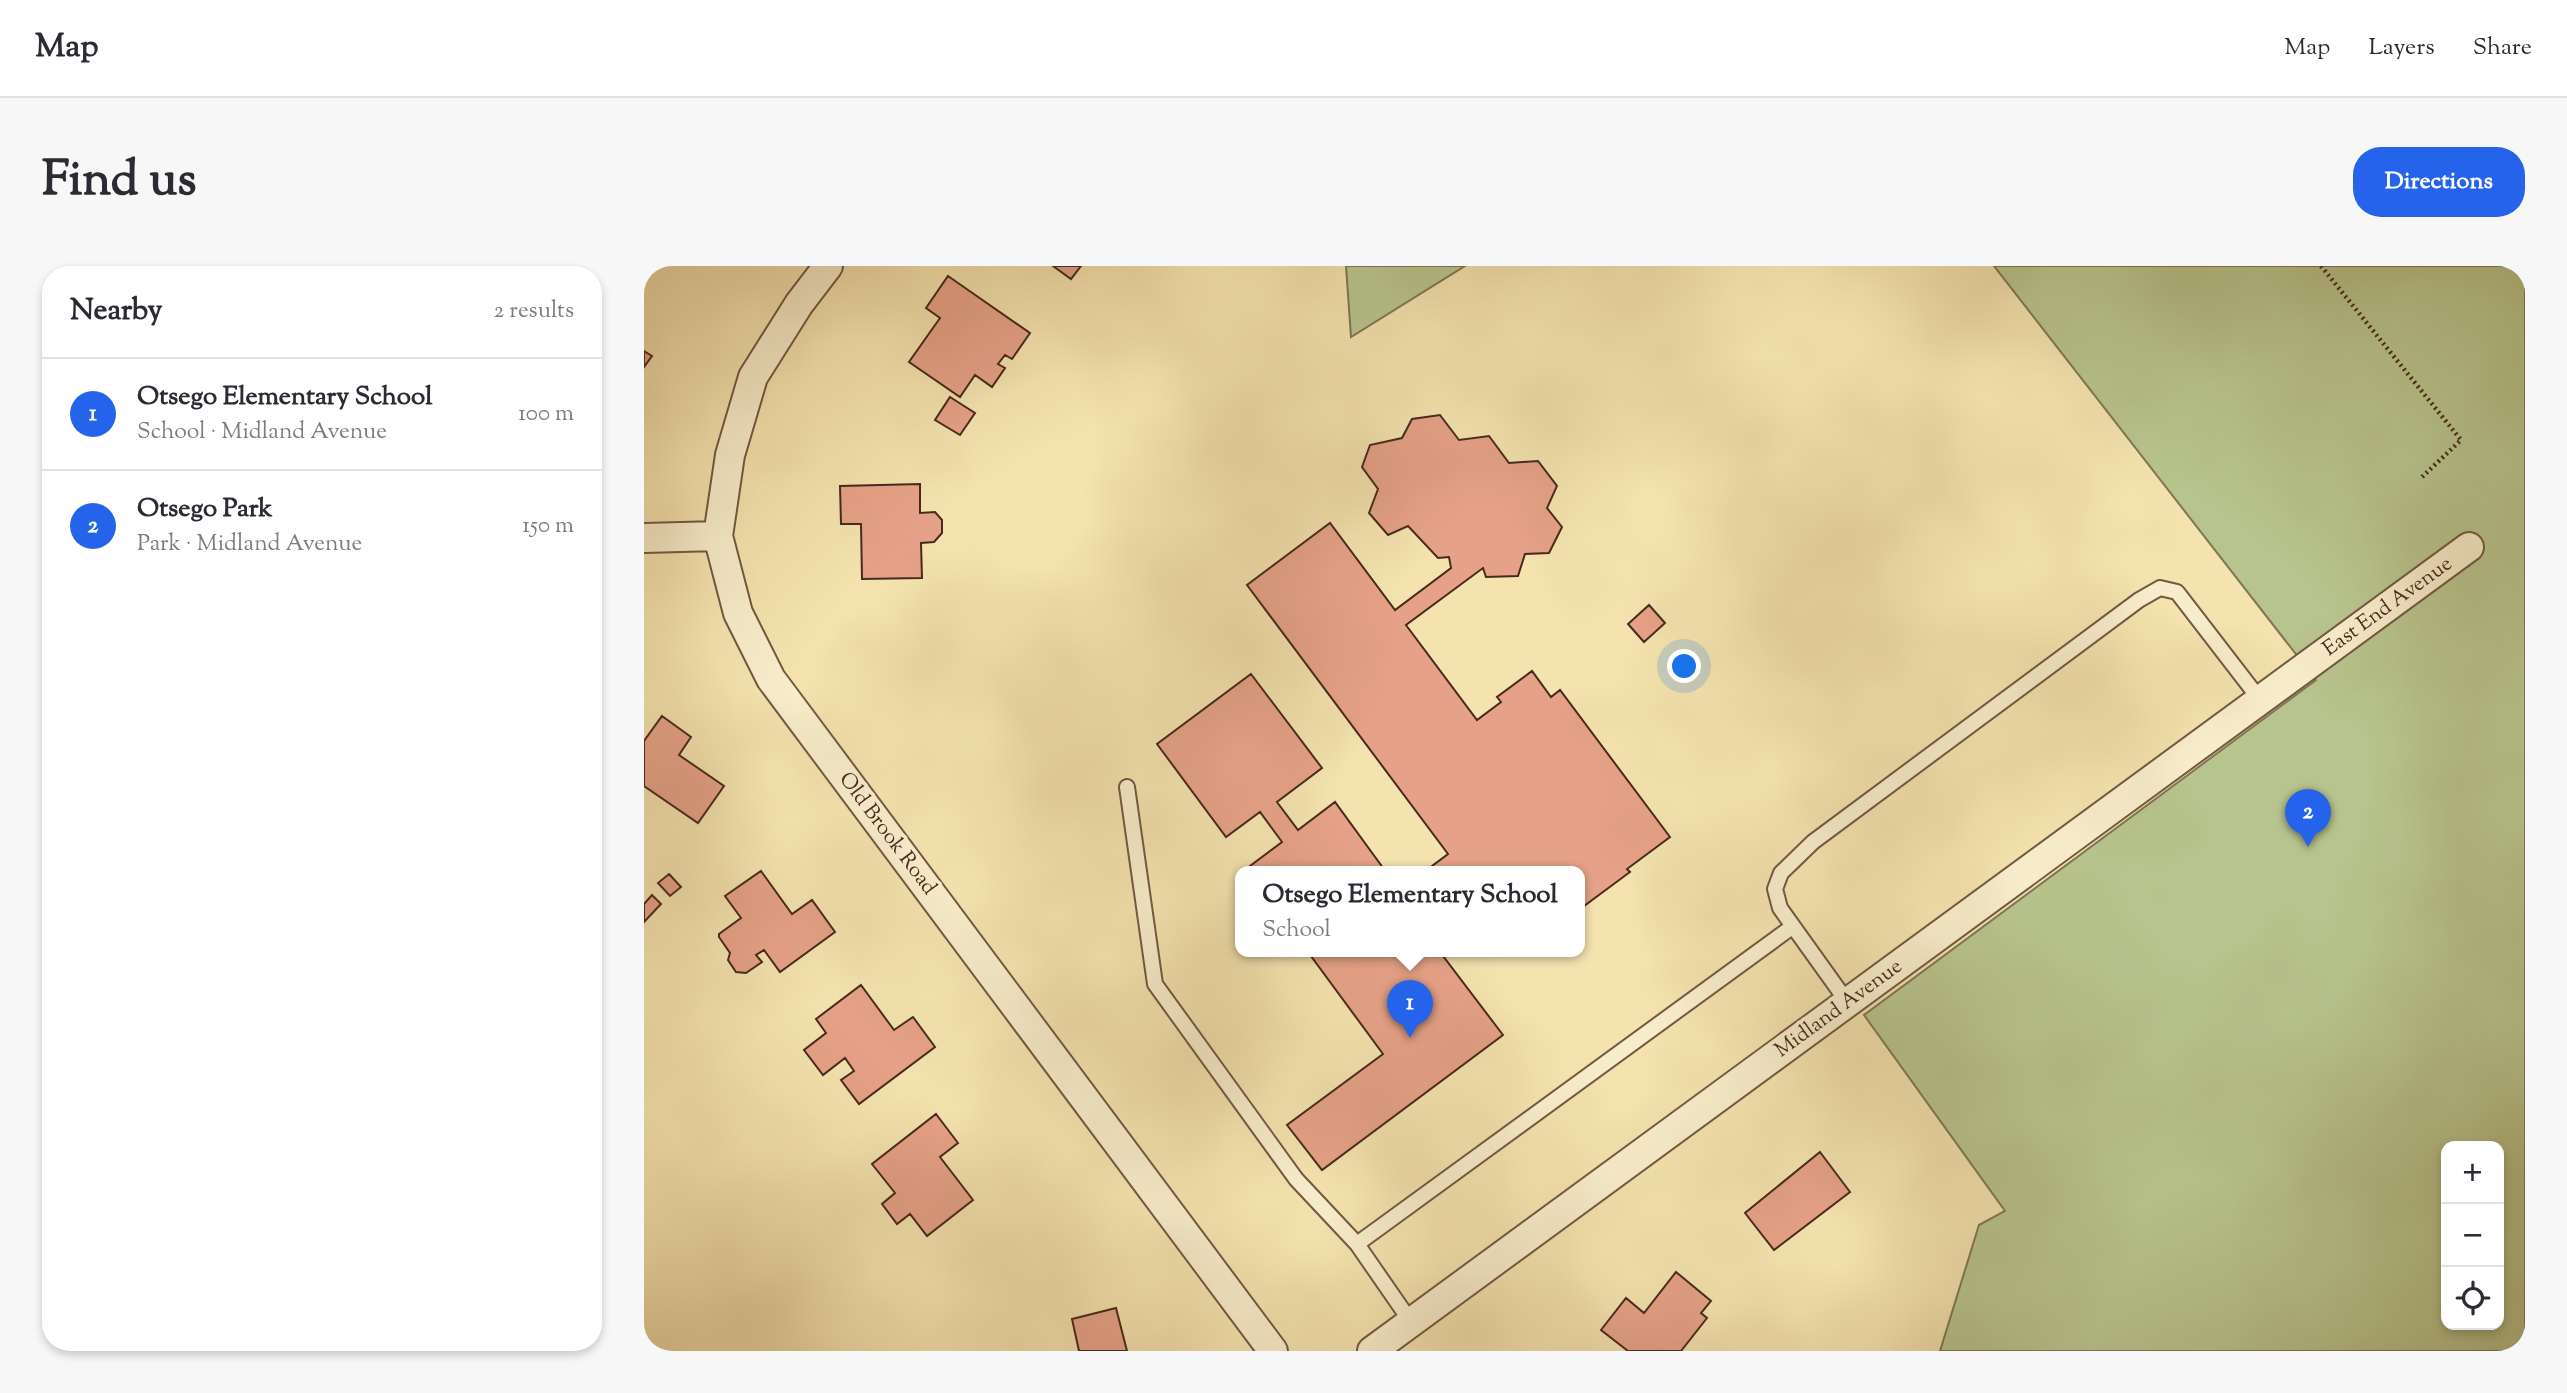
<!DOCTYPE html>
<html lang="en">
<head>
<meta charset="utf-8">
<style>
	body { margin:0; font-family:"Sorts Mill Goudy",serif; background:#f7f7f7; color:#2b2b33 }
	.controls { position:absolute; right:21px; bottom:21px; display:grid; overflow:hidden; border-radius:14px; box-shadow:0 4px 10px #0003 }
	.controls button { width:63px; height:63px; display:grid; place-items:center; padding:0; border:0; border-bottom:2px solid #e1e1e2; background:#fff; color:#2b2b33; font:35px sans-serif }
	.you { position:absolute; left:1041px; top:401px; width:24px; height:24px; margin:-18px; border:5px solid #fff; border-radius:50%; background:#1a73e8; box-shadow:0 0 0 10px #1a73e833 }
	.badge { display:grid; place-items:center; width:46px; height:46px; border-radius:50%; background:#2563eb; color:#fff; font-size:23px; font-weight:700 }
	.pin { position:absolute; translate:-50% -58px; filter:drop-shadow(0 2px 4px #0008) }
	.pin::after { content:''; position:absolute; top:37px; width:24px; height:21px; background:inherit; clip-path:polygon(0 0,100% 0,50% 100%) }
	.popup { position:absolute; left:591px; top:600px; width:350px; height:91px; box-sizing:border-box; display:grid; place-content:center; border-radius:14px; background:#fff; filter:drop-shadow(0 2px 5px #0005); font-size:23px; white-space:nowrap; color:#7c7c81 }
	.popup b { font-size:26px; color:#2b2b33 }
	.popup::after { content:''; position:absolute; left:50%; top:100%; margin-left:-14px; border:14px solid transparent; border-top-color:#fff }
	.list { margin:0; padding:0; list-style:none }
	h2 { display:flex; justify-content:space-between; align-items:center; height:91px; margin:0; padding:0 28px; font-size:30px }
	h2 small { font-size:23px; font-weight:400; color:#7c7c81 }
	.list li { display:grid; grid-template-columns:46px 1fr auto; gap:21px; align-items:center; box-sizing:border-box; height:112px; padding:0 28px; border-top:2px solid #e1e1e2 }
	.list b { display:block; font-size:26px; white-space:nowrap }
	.list p { margin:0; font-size:23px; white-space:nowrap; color:#7c7c81 }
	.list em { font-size:23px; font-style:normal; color:#7c7c81 }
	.icon { flex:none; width:38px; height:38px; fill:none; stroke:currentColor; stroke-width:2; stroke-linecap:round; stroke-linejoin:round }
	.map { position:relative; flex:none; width:1881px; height:1085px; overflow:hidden; border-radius:28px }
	header { display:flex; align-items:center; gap:42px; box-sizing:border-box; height:98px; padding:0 35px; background:#fff; border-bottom:2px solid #e1e1e2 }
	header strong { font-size:33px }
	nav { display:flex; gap:38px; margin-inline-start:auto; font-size:24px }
	.intro { display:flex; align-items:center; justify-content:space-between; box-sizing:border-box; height:168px; padding:0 42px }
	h1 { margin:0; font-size:49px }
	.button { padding:18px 32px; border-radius:28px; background:#2563eb; color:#fff; font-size:24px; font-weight:700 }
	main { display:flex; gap:42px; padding:0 42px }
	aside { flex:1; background:#fff; border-radius:28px; box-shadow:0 4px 10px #0003 }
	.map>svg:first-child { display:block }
	.green { fill:#b8c48d; stroke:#807655; stroke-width:2; fill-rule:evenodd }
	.building { fill:#e6a288; stroke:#48291d; stroke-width:2 }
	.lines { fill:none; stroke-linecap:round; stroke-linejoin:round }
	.service-casing { stroke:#735842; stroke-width:18 }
	.minor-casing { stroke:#735842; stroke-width:32 }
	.path { stroke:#48291d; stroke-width:4.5; stroke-dasharray:2 3.5; stroke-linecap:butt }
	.service { stroke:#f8edcb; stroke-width:14 }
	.minor { stroke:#f8edcb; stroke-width:28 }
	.labels { text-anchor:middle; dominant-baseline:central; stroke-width:7; stroke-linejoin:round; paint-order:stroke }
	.street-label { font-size:21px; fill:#48291d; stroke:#f8edcb }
</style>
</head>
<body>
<header>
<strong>Map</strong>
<nav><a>Map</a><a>Layers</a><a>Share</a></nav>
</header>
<div class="intro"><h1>Find us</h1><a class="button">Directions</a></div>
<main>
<aside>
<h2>Nearby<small>2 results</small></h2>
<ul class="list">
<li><span class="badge">1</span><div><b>Otsego Elementary School</b><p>School · Midland Avenue</p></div><em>100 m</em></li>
<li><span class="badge">2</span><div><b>Otsego Park</b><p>Park · Midland Avenue</p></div><em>150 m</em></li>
</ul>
</aside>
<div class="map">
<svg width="1881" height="1085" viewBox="0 0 1881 1085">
	<rect width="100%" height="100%" fill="#f4e3af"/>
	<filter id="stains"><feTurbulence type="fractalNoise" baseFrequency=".00286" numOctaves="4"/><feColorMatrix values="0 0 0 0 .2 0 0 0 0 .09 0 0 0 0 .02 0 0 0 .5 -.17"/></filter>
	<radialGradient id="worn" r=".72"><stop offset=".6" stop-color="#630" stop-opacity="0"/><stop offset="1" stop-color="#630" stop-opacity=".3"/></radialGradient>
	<path class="green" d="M702,0H821L707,71Z
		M1350,0H1881V1085H1296L1335,959L1361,945L1220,749L1672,414ZM1802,880H1855V1059H1802Z"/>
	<path class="building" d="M409,0H437L427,13Z
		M304,10L386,67L368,93L361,89L354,98L361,102L348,121L331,109L316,131L265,96L296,52L282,42Z
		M0,85L8,90L0,101Z
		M306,131L331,147L316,169L291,154Z
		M796,149L815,174L845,170L865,197L894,195L913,220L903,242L918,261L905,287L881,288L874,310L842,311L839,302L762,359L833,454L857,436L853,431L888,405L907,431L916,424L1026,571L983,603L986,606L936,643V606H780L804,588L603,319L686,257L751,344L807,302L805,291L794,292L764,260L744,269L725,247L734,223L718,201L726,179L758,172L768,153Z
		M276,218V247L291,246L298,254V267L290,276L277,277L278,312L218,313L217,258H197L196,220Z
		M1005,339L1021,357L1000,376L984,358Z
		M607,408L678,502L633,536L654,564L691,536L742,606H604L602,603L638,576L616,546L582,571L513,478Z
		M18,450L47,471L35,489L80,520L54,557L0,520V475Z
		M117,605L148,648L168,634L191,666L136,706L120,684L112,689L118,696L102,707L92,706L84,694L86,687L75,671V668L97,652L81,630Z
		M25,608L37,621L26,630L14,617Z
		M8,629L17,638L0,656V638Z
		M664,686H796L859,769L678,904L643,859L739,788Z
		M217,719L250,764L269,751L291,781L215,838L197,814L210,805L201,792L179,809L160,784L182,767L172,753Z
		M292,848L314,877L296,891L329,934L283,970L266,948L253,958L238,938L251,927L228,898Z
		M1176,886L1206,926L1130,984L1101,947Z
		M1032,1006L1067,1035L1057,1047L1063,1052L1037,1085H984L957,1064L982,1032L1000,1047Z
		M472,1042L483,1085H435L428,1053Z"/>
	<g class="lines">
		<defs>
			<path id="service" d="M483,521L511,718L652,913L713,978L767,1056
				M1204,737L1136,642L1131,623L1137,607L1169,576L1495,334L1516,322L1533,326L1617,435
				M713,978L1148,661"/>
			<path id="minor" d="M184,0L155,38L109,111L86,189L74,270L94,347L127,413L629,1085
				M0,272L74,270
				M728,1085L1825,281"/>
		</defs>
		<use href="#service" class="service-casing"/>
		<use href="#minor" class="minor-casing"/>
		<path class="path" d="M1677,0L1817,174L1776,213"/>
		<use href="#service" class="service"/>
		<use href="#minor" class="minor"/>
	</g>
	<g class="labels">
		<g class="street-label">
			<text transform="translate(1744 341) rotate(-36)">East End Avenue</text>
			<text transform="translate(243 568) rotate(53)">Old Brook Road</text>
			<text transform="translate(1195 743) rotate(-36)">Midland Avenue</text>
		</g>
	</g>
	<rect width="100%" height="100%" filter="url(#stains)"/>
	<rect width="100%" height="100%" fill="url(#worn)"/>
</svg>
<div class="controls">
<button>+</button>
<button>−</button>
<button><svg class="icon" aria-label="locate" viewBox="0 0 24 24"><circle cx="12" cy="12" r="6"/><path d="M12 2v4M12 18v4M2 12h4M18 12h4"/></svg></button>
</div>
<div class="you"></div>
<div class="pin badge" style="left:766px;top:772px">1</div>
<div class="popup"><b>Otsego Elementary School</b>School</div>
<div class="pin badge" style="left:1664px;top:581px">2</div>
</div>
</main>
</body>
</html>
